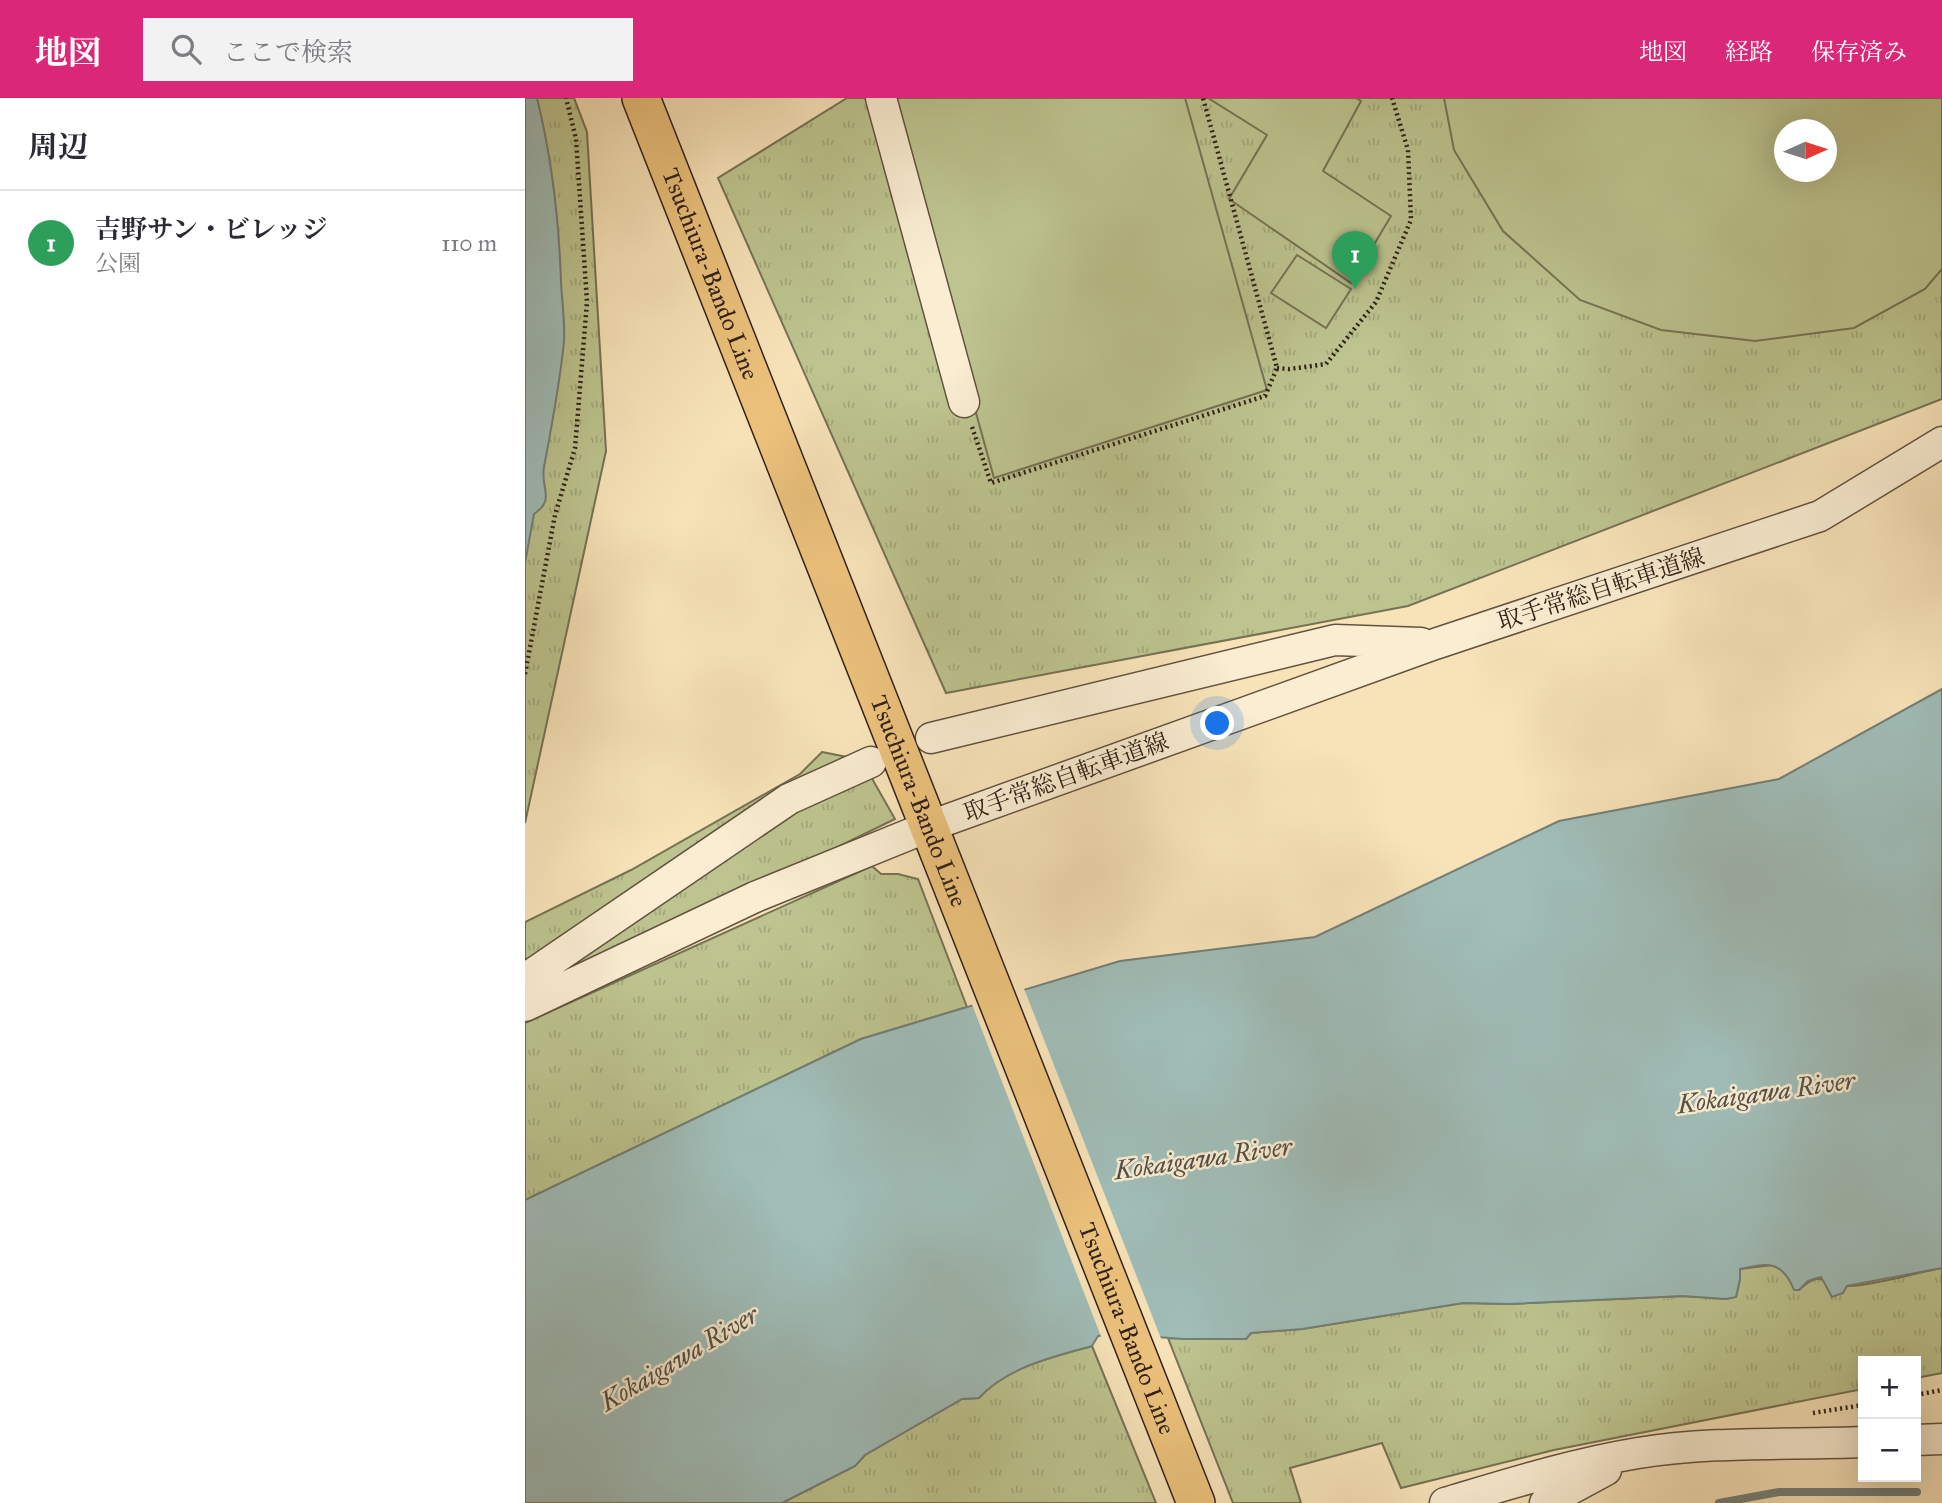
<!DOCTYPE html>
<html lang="ja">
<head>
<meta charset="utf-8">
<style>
	body { margin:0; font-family:"IM FELL Great Primer","Noto Serif JP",serif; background:#f2f2f3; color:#2b2b33 }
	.controls { position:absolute; right:21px; bottom:21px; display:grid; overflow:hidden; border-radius:0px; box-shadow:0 7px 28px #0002 }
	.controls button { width:63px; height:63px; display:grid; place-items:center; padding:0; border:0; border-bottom:2px solid #e1e1e2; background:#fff; color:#2b2b33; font:35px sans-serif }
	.compass { position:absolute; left:1249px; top:21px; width:63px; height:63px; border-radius:50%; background:#fff; box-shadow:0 7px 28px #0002; rotate:87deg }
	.you { position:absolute; left:693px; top:626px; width:24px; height:24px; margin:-18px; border:5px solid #fff; border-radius:50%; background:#1a73e8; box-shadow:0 0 0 10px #1a73e833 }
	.badge { display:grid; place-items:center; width:46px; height:46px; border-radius:50%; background:#db2777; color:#fff; font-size:23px; font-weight:700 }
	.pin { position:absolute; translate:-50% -58px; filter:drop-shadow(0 2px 4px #0008) }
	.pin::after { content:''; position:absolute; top:37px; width:24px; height:21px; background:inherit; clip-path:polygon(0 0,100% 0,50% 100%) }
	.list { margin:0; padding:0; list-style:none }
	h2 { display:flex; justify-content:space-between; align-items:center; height:91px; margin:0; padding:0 28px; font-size:30px }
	h2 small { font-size:23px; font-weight:400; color:#7c7c81 }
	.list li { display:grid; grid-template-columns:46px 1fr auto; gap:21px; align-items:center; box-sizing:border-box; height:105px; padding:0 28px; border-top:2px solid #e1e1e2 }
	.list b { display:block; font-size:26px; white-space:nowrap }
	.list p { margin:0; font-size:23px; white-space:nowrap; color:#7c7c81 }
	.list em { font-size:23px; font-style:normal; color:#7c7c81 }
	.icon { flex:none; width:38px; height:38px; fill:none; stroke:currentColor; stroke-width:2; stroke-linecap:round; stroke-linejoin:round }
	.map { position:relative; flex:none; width:1417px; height:1405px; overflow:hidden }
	header { display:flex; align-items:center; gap:42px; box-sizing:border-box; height:98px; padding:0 35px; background:#db2777; color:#fff }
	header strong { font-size:33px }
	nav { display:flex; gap:38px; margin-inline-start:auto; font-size:24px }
	.search { width:490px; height:63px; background:#f2f2f3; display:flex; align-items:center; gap:18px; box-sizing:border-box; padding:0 24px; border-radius:0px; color:#7c7c81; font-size:26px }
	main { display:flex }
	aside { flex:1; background:#fff }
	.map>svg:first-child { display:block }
	.grass { fill:url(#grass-tufts); stroke:#767254; stroke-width:2; fill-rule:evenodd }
	.pitch { fill:#bdc48f; stroke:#767254; stroke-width:2; fill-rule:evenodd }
	.water { fill:#a0bdb8; stroke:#737f78; stroke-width:2 }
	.pier { fill:#f8e3b9 }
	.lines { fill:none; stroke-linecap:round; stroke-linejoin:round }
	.stream { stroke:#737f78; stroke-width:8 }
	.minor-casing { stroke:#625241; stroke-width:33 }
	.major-casing { stroke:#302119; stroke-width:40 }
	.path { stroke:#302119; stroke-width:4.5; stroke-dasharray:2 3.5; stroke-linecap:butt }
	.minor { stroke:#faedd2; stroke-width:30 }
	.major { stroke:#ecc27c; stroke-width:37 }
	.labels { text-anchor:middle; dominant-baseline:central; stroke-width:5; stroke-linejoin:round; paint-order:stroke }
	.street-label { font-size:24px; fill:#302119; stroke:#faedd2 }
	.water-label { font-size:26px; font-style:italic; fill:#525049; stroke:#faedd2 }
</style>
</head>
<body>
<header>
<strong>地図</strong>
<div class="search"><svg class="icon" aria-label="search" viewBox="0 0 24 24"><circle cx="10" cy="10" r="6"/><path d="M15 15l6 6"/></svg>ここで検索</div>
<nav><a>地図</a><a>経路</a><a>保存済み</a></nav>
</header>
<main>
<aside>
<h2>周辺<small></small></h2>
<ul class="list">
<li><span class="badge" style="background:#2e9e5b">1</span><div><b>吉野サン・ビレッジ</b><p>公園</p></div><em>110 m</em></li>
</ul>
</aside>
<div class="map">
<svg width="1417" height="1405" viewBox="0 0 1417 1405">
	<defs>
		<pattern id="grass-tufts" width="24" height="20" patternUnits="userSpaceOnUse" patternTransform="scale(1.75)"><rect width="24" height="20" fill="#bdc48f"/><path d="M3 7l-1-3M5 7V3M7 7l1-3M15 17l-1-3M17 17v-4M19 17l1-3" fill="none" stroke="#a3a87b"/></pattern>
	</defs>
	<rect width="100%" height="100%" fill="#f8e3b9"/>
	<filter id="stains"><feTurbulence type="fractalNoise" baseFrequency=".00286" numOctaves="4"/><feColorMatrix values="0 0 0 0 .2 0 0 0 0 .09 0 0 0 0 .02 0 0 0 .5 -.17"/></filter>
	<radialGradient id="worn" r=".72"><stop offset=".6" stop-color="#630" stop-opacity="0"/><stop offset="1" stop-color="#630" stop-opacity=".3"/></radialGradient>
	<path class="grass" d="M0,0H49L62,34L81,353L0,725Z
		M322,0H1417V301L883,508L421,595L193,80ZM1260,32H1302V74H1260Z
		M297,654L327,660C211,716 105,792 0,866V824L106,772L275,676Z
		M345,677L370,721L89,858L0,892L271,712Z
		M347,768L356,776H373L393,781L442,909L336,941L0,1102V925Z
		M1247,1167L1259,1172L1274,1192C1298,1169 1300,1189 1324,1188C1351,1187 1389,1175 1417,1170V1275L1391,1280V1263H1338V1291L1029,1352L876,1390L857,1345L765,1370L776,1405H708L643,1240L721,1241L726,1235L777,1231L938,1205L985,1206L1158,1198L1201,1201L1211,1199L1215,1181V1171Z
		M567,1248L631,1405H257L330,1368L340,1357L437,1301L454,1300C482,1269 528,1259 567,1248Z"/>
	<path class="pitch" d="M364,0H660L742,292L469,380Z
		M683,0H831L836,3L798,73L866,118L826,185L704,101L742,37Z
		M919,0H1417V171L1400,191L1329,230L1230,243L1136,232L1055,202L978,133L929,52ZM1260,32H1302V74H1260Z
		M772,157L826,191L801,230L746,195Z"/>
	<path class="water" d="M0,0H12C27,61 34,122 36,184C37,203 40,224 39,243C35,285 27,327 19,369C15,390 31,401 9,416L0,465Z
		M1417,591V1170L1322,1188L1318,1195L1307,1199L1296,1179L1283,1183L1274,1192H1269C1257,1162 1243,1165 1215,1171V1181L1211,1199L1201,1201L1158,1198L985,1206L938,1205L777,1231L726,1235L721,1241H659L590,1236L573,1238L567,1248C528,1259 482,1269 454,1300L437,1301L340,1357L330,1368L257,1405H0V1102L336,941L595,863L790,839L1034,723L1254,681Z"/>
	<path class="pier" d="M498,888L637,1243L590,1240L577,1241L446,904Z"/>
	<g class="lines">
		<path class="stream" d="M1194,1405L1254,1394H1392"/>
		<defs>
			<path id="minor" d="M356,0L439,304
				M406,640L810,542L896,545
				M0,881L264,701L346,664
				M0,908L230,799L405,728L910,546L1295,418L1417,344
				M1391,1342L1417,1341
				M920,1405C984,1386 1047,1366 1113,1355C1187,1343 1264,1347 1338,1344
				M1020,1405L1081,1372"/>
			<g id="major">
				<path id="s1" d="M116,0L671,1405"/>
			</g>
		</defs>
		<use href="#minor" class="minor-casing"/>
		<use href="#major" class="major-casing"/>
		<path class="path" d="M752,270L764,271L801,266L851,204L886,122L883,52L867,0
			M447,329L466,385L740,298L752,270L678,0
			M0,576L30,417L50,350L62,204L51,41L41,0
			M1391,1297L1417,1292
			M1288,1315L1338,1307"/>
		<use href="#minor" class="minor"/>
		<use href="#major" class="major"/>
	</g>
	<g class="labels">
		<g class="street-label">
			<text stroke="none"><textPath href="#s1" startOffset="189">Tsuchiura-Bando Line</textPath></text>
			<text transform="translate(1076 491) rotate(-18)">取手常総自転車道線</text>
			<text transform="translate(541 679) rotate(-20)">取手常総自転車道線</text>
			<text stroke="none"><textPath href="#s1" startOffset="756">Tsuchiura-Bando Line</textPath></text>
			<text stroke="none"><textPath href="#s1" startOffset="1323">Tsuchiura-Bando Line</textPath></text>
		</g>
		<g class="water-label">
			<text transform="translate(1241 994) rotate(-8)">Kokaigawa River</text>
			<text transform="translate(678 1060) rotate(-8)">Kokaigawa River</text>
			<text transform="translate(154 1260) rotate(-31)">Kokaigawa River</text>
		</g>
	</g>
	<rect width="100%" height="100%" filter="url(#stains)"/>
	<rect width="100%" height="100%" fill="url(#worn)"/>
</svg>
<div class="controls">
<button>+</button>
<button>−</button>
</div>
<svg class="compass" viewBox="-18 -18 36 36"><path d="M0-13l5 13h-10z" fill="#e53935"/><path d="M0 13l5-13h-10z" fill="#7c7c81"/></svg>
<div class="you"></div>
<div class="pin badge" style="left:830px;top:191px;background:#2e9e5b">1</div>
</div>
</main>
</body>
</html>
